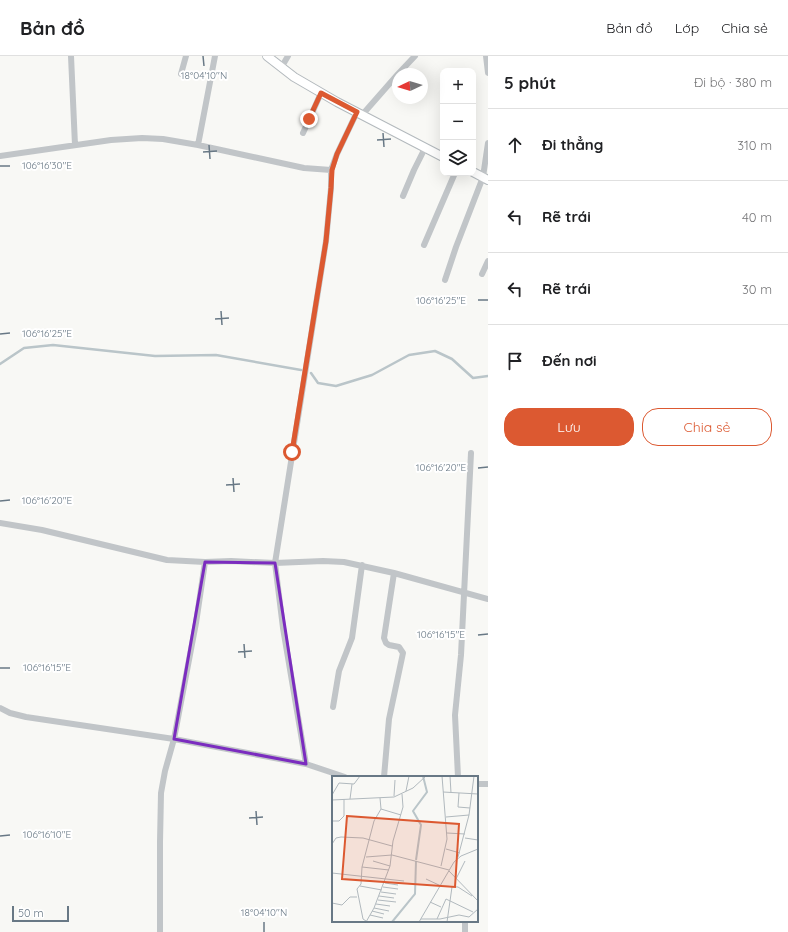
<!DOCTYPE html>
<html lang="vi">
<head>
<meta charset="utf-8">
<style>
	body { margin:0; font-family:Quicksand,sans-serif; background:#f6f6f6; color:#202124 }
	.controls { position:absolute; right:12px; top:12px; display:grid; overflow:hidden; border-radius:8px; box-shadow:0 4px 16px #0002 }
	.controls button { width:36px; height:36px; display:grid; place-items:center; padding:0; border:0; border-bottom:1px solid #e0e0e0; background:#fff; color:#202124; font:20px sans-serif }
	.compass { position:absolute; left:392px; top:12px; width:36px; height:36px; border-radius:50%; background:#fff; box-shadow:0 4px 16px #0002; rotate:266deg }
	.scale { position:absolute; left:12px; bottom:10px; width:57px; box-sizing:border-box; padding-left:4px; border:2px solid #687885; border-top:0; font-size:11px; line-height:14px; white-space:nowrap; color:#687885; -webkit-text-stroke:3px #fff; paint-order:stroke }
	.stop { position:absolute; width:12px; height:12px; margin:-9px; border:3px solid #dc5931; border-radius:50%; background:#fff }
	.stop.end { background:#dc5931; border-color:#fff; box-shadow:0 1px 4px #0008 }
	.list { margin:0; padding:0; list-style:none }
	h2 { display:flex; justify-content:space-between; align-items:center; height:52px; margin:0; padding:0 16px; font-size:17px }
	h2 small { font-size:13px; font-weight:400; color:#757577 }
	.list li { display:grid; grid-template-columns:26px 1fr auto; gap:12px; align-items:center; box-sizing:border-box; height:72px; padding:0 16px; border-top:1px solid #e0e0e0 }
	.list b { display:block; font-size:15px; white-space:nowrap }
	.list em { font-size:13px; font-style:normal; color:#757577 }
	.actions { display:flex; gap:8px; padding:12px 16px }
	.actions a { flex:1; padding:9px 0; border:1px solid #dc5931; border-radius:16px; text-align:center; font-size:14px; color:#dc5931 }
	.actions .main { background:#dc5931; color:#fff }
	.icon { flex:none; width:22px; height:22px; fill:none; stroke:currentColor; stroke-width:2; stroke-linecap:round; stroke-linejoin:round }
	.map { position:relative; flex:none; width:488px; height:876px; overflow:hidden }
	header { display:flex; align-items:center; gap:24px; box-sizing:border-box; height:56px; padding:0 20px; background:#fff; border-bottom:1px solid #e0e0e0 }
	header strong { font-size:19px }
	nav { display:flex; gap:22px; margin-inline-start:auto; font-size:14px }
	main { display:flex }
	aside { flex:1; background:#fff }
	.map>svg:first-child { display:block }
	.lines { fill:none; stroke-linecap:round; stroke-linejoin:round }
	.stream { stroke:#bac5c9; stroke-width:2.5 }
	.secondary-casing { stroke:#b3b9bd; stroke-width:10 }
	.minor { stroke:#c1c5c8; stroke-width:6 }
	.secondary { stroke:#fff; stroke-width:8 }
	.route { stroke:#dc5931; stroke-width:5 }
	.marked { fill:none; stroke:#7b2cbf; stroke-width:3; stroke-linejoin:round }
	.ticks { fill:none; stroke:#687885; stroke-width:1.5 }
	.inset-river { fill:none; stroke:#bac5c9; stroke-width:2 }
	.inset-road { fill:none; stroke:#b1b9be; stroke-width:1 }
	.view { fill:#dc5931; fill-opacity:0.15; stroke:#dc5931; stroke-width:2 }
	.inset-edge { fill:none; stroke:#687885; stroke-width:2 }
	.ticks-label { font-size:10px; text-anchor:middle; fill:#687885; stroke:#fff; stroke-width:4; stroke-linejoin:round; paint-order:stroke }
</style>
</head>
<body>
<header>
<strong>Bản đồ</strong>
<nav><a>Bản đồ</a><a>Lớp</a><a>Chia sẻ</a></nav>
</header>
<main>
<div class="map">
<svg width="488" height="876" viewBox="0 0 488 876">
	<rect width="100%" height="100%" fill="#f8f8f5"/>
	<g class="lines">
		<path class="stream" d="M0,308L24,292L53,289L155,300L216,299L301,314
			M311,317L318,327L336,330L372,319L409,299L435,295L452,303L473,322L488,320"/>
		<defs>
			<path id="secondary" d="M267,0L294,21L337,46L443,101
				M473,116L488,124"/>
		</defs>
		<use href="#secondary" class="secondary-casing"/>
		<path class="minor" d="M71,0L75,89
			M486,0L488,17
			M281,12L288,0
			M181,18L186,0
			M398,18L415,0
			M362,59L398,18
			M303,77L321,37
			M198,89L215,0
			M0,100L111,84L142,82L163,83L198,89L304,112L331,114
			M403,140L414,114L425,92
			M424,189L455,117
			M482,218L488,205
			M445,224L456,191L483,121L488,87
			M0,467L42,474L167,504L205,506L231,505L275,507L323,505L344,506L394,517L488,543
			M333,651L339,615L352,582L362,509
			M0,652L10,657L26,661L174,683L306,708L345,721
			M306,708L283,572L275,507L326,185L331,132V114L337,98L357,56
			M384,721L389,663L403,597L399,591L389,589L386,587L384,582L394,517
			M458,721L455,659L461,599L471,397
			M477,728H488
			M160,876V786L161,737L165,715L174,683L196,567L205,506
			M465,876V865"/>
		<use href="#secondary" class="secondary"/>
	</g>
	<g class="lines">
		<path class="route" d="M292,396L326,185L331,132L332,114L337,98L357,56L321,37L309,63"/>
	</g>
	<path class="marked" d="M205,506L275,507L306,708L174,683Z"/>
	<path class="ticks" d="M203,0L204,10M383,77L384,91M377,84L391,83M209,89L210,103M203,96L217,95M0,110H10M478,244H488M221,255L222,269M215,263L229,262M0,278L10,277M478,412L488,411M233,422L234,436M226,429L240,428M0,445L10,444M478,579L488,578M244,588L245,602M238,596L252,595M0,612H10M256,755L257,769M249,762L263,761M0,780L10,779M264,866V876"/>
	<g transform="translate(332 720)">
		<rect width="146" height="146" fill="#f8f8f5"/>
		<path class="inset-river" d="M84,84L89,49L81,35L95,16L91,0M60,146L83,118L84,85"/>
		<path class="inset-road" d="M118,0L119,17M74,15L77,0M111,16L146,18M127,17L126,31L138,32M0,19L7,7L22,8L28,0M62,20L63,4M18,23L20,8M0,24L62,21L81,12L94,0M49,33L69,39M114,41L137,39M0,45H7L12,40V23M115,57L133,58M133,62L146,64M0,68L4,62L9,61L31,62L60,70M114,73L128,77M34,81L60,79L117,94M126,81L137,39L142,0M41,85L58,90M109,90L115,63L110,0M30,91L57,94M117,95L146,125M0,97L72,105M94,103L109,110L126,111L140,120M124,103L133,85M53,107L66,109M28,110L50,114M51,111L66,113M49,116L64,118M47,120L62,122M46,124L64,126M98,126L109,131M0,127L10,129L18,121H25M44,128L58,130M42,132L57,135M40,135L52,138M38,139L51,142M89,143H108L127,139L137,141L146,133M105,143L114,123L141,136M34,145L31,143L25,113L29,108L30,91L42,45L49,33L48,22M34,146L42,132L58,90L61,65L71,31L70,18M87,146L122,86L129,80L146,73M115,146L120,111"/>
		<path class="view" d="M15,40L127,48L123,111L10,103Z"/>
		<rect width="146" height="146" class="inset-edge"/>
	</g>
	<g class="ticks-label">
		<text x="204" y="23">18°04'10"N</text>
		<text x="47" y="113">106°16'30"E</text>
		<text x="441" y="248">106°16'25"E</text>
		<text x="47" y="281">106°16'25"E</text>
		<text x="441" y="415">106°16'20"E</text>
		<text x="47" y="448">106°16'20"E</text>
		<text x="441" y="582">106°16'15"E</text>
		<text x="47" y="615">106°16'15"E</text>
		<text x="47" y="782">106°16'10"E</text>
		<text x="264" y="860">18°04'10"N</text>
	</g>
</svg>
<div class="controls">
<button>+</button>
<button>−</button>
<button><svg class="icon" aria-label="layers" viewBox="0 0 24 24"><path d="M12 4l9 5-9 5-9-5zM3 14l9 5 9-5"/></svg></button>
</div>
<svg class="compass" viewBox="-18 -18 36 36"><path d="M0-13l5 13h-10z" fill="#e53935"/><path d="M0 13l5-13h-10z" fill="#757577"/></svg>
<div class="scale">50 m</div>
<div class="stop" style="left:292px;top:396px"></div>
<div class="stop end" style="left:309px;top:63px"></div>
</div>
<aside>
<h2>5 phút<small>Đi bộ · 380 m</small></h2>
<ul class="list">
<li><svg class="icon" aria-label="ahead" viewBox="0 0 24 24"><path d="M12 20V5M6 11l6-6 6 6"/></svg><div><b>Đi thẳng</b></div><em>310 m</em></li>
<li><svg class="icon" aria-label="left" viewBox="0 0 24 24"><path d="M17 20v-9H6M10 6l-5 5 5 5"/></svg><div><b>Rẽ trái</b></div><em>40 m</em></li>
<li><svg class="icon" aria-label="left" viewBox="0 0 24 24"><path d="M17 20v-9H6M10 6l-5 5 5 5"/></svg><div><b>Rẽ trái</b></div><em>30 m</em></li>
<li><svg class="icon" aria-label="arrive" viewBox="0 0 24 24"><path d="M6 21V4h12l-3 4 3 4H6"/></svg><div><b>Đến nơi</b></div></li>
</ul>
<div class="actions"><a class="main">Lưu</a><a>Chia sẻ</a></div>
</aside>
</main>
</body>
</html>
